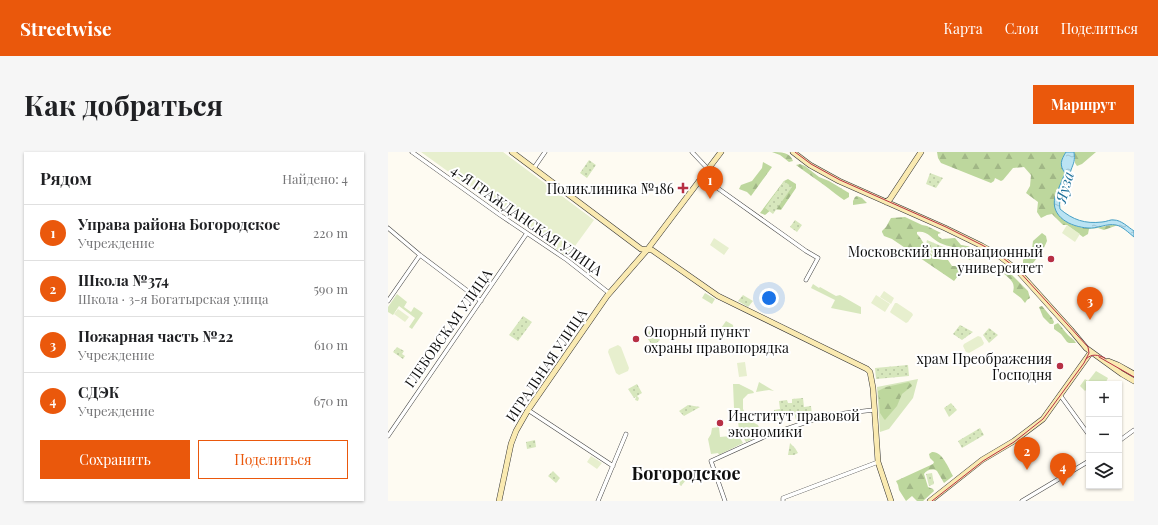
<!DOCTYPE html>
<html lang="ru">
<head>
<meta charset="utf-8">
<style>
	body { margin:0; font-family:"Playfair Display",serif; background:#f6f6f6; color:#202124 }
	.controls { position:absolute; right:12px; bottom:12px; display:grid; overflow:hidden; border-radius:0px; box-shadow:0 1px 3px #0004 }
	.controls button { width:36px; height:36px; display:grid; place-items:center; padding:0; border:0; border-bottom:1px solid #e0e0e0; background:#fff; color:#202124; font:20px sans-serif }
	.you { position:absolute; left:381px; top:146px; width:14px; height:14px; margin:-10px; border:3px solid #fff; border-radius:50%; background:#1a73e8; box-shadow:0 0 0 6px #1a73e833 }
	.badge { display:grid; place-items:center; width:26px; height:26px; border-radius:50%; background:#ea580c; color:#fff; font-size:13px; font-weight:700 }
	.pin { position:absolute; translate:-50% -33px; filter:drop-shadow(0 1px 2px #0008) }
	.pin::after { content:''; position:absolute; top:21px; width:14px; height:12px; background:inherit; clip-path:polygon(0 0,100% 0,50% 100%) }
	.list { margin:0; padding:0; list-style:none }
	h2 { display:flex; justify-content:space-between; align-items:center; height:52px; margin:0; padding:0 16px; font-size:17px }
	h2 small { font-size:13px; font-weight:400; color:#757577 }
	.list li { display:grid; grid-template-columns:26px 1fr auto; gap:12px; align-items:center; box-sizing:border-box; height:56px; padding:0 16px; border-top:1px solid #e0e0e0 }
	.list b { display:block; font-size:15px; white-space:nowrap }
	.list p { margin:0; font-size:13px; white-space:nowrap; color:#757577 }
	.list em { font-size:13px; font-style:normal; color:#757577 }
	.actions { display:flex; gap:8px; padding:12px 16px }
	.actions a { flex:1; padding:9px 0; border:1px solid #ea580c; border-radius:0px; text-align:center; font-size:14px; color:#ea580c }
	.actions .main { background:#ea580c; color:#fff }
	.icon { flex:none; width:22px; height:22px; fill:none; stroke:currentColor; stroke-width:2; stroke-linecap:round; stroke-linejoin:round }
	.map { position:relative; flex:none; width:746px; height:349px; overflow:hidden; border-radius:0px }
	header { display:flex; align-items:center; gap:24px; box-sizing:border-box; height:56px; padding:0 20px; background:#ea580c; color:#fff }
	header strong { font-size:19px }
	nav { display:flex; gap:22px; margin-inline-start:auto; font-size:14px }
	.intro { display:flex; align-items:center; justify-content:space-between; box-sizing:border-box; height:96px; padding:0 24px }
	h1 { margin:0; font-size:28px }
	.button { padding:10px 18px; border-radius:0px; background:#ea580c; color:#fff; font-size:14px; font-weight:700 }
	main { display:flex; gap:24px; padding:0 24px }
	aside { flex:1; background:#fff; border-radius:0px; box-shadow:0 1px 3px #0004 }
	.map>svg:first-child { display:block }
	.grass { fill:#d7e7bd }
	.forest { fill:url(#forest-firs) }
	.park { fill:url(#park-dots) }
	.pitch { fill:#e7efce }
	.water { fill:url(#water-ripples); stroke:#459fc5 }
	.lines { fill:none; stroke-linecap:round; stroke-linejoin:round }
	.street-casing { stroke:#424242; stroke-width:4.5 }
	.secondary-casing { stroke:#313131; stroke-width:6 }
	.street { stroke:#fff; stroke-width:3.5 }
	.secondary { stroke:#faeab1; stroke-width:5 }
	.tram { stroke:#b72f44; stroke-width:1 }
	.poi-dot { fill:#b72f44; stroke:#fff; stroke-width:1.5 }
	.labels { text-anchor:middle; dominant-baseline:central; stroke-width:4; stroke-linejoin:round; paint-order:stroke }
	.poi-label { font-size:14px; fill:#0f0f0f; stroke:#fff; text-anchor:end }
	.street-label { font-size:14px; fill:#0f0f0f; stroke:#fff }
	.water-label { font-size:15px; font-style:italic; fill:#1f719a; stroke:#fff }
	.district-label { font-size:18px; font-weight:bold; fill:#0f0f0f; stroke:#fff }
</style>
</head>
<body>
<header>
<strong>Streetwise</strong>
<nav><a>Карта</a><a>Слои</a><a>Поделиться</a></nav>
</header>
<div class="intro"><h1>Как добраться</h1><a class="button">Маршрут</a></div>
<main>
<aside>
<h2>Рядом<small>Найдено: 4</small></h2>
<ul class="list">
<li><span class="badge">1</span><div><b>Управа района Богородское</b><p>Учреждение</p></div><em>220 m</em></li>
<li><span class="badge">2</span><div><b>Школа №374</b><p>Школа · 3-я Богатырская улица</p></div><em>590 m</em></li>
<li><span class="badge">3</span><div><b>Пожарная часть №22</b><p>Учреждение</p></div><em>610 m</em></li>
<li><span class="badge">4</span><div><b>СДЭК</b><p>Учреждение</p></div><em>670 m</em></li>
</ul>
<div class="actions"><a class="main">Сохранить</a><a>Поделиться</a></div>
</aside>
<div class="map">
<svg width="746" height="349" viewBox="0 0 746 349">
	<defs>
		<pattern id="forest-firs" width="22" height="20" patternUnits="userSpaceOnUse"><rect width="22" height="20" fill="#bdd79d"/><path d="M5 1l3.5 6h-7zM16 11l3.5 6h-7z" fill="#a1b786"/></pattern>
		<pattern id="park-dots" width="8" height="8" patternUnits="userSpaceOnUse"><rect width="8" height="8" fill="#d7e7bd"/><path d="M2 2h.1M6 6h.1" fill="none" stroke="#b7c5a1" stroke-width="1.8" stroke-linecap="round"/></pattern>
		<pattern id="water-ripples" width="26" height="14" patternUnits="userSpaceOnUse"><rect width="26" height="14" fill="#bae3f3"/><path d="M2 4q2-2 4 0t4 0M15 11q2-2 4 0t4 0" fill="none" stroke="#9fc2cf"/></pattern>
	</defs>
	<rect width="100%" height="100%" fill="#fefbf2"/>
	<path class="grass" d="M425,132L431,136L432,135L448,144L452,143L473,155V162L443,156L447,148L423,136Z
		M317,141L327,147L324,152L314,146Z
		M9,142L19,150L16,155L23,160L26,155L35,161L24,177L21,175L27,166L11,154L5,163L0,160V155Z
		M338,169L345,173L346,183L327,185Z
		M708,219L720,226L717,232H706L704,231L701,232V235L697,239L692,234L697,227L700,229L701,228Z
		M530,227L525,246L501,277L492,280L489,235Z
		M371,230L386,239L381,238L368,240Z
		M345,232H351L365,239L366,241L360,242L355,247V257L358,263L346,256Z
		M346,260L370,273L374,283L358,290L351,279L350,267H346Z
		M331,275L332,285L342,284L343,279H348L355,291L331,303L330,301L323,302L320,287L323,282L324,276Z"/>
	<path class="forest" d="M384,0C393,0 402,0 405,9L401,10L392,3Z
		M549,0H678C673,7 672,14 677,21L672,33L668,59C676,70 686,76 701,76C711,77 720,72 730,73L716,78L710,76L701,77L700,82L695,85L679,73H675L664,62L659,63L653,66L649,60L650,50L638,41L642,34L643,23L636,15L625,16L615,28L613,29L607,26L606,29L603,31L553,11L550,6Z
		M686,0H708L694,12L689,14L687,11Z
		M375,10L384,15L363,44L359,40L351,37L353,33L364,29L374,16Z
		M412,12L417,14L431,25L441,29L461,41V45L456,48C450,44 445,40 440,36C430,28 418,21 408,13Z
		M400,27L408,32V36L393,58L384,57L377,63L372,61L396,29Z
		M469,44L474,46L479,51L465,53V49L467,45Z
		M517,65L534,73L539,74L553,81L550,82V84L554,87L567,86L573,93C579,94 583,94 587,99L583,107L581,108L580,106L581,101C578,98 575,95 570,98V101H568L565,95C561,94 556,93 552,91C544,87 539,78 529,80V82C536,89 540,103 550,107C553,108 557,108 560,108L564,114H571L574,119L566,129L504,87L496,84L494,80V79L498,75L503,66Z
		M654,81L658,84L659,89L654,100L645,111L643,121L635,112V108L644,97L645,89Z
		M614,115L617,116L640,139L642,146L639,148L637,151L633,146L625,140C628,129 621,127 614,120Z
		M654,154L664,166L666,170L665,172H662L655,165L651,155Z
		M670,171C674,175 676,179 680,183C683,186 686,187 688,191H681L679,190L673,182L666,177V173Z
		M521,230L524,233V234L514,242L509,254L497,268L496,267L492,261L490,239L498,235Z
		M544,300C554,299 560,315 565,324L556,331L549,319C545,316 538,318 536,322L540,335L545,337L546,339L535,349H529L524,344L518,349L511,338L510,333L508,329L545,312L546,310L542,306L541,302Z"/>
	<path class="park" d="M201,8L208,13L199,26L192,21Z
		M542,21L555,26L548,36L538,32Z
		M396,29L404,35L385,62L377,56Z
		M407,68L414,73L409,80L402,75Z
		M539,88L565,99C563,101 560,104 558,105C548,108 537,97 539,88Z
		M355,143L365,149L360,155L350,149Z
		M135,164L144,170L130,189L121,183Z
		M572,173L585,180L574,188L565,182Z
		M343,175L344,181L335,183L334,176Z
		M601,176L610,183L601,191L595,183Z
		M264,177L272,188L265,194L257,183Z
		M9,195L16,199L14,202L17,204L15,207L5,200Z
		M520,213L521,224L488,227L487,216Z
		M249,232L254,241L249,244L251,246L250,249L247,248L248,245L246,246L240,237Z
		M415,246L416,255L423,254L424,263L408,268L406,261L401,262V265L387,267L386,258L392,257L391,249L399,248L400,251H404V247Z
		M563,251L569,258L561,265L556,256Z
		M300,253L312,255L296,264L291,259Z
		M592,276L596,283L574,296L570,289Z
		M147,288L148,295L139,297L138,290Z
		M402,291L407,296L410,301L406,303H400Z
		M165,319L172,326L168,331L160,324Z
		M293,321L299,327L293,334L287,328Z
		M544,321L546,332L541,334L538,322Z"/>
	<path class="pitch" d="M33,0H115L206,68L179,105Z
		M679,73L692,82L687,90L674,81Z
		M326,86L341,96L336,103L322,93Z
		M496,139L506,146L503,152L492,145Z
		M488,143L502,152L497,160L483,151Z
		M507,151H509L524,161L525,163L520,170L518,171L503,161L502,160Z
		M10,157L21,165L17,170L6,162Z
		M590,184L593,185L596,191L595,193L581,201L578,200L575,194L576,192Z
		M230,193L233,195L241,216L240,219L231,223L228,221L220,200L221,197Z
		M357,210L359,224L351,225L349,211Z
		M203,304L214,311L209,317L199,310Z"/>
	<path class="water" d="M678,0H686C687,9 686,10 683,18C682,21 682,24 681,27C676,38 670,45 672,57C685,68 697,72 714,70C718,70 723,67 726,68C733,68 740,75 746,79V85C741,81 734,74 728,73C719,71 709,77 700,76C683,75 662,65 667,45C670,37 674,29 677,21C671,13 673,8 678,0Z"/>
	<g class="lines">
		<defs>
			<path id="street" d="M24,0L112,63L179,108L221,141
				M304,0L320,17
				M146,16L157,0
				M314,25L418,99L430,106L418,128
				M0,76L32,103L93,149
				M0,149L32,103
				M672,243L701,283
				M140,258L225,314
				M0,284L139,81
				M731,289L746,278
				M210,349L238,282
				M337,349L323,309L378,284L439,263L486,258
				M395,349V346L490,310
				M634,349L701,309"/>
			<path id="secondary" d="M124,0L253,97L264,98L330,144L479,217L482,220L485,236L490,310L503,349
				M405,0L422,13L451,29L557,76L594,94L610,103L629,118L683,178L698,196L734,222L746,229
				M498,50L502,47L533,0
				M720,209L730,213L746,222
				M111,349L123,292L128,279L140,258L219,144L259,98L333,0
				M542,349L594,308L626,289L655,267L703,200"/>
		</defs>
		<use href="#street" class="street-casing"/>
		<use href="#secondary" class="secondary-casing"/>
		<use href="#street" class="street"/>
		<use href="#secondary" class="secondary"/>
		<path class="tram" d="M407,0L423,12L452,28L558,75L594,93L610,102L629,117L700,195L701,201L696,211L655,267L626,290L595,309L544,349
			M711,205L746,225
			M698,207C704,201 710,203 717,206"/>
	</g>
	<g class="poi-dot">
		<path d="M293 30h4v4h4v4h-4v4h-4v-4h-4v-4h4z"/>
		<circle cx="663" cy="107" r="4"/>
		<circle cx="248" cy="187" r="4"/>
		<circle cx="672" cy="214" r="4"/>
		<circle cx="332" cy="271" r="4"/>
	</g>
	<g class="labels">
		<g class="poi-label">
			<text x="286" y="36">Поликлиника №186</text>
			<text x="655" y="99">Московский инновационный<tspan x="655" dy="16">университет</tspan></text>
			<text x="256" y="179" text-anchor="start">Опорный пункт<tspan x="256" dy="16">охраны правопорядка</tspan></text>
			<text x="664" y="206">храм Преображения<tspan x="664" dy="16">Господня</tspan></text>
			<text x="340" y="263" text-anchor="start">Институт правовой<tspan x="340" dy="16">экономики</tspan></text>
		</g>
		<g class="street-label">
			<text transform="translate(139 68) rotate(35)">4-Я ГРАЖДАНСКАЯ УЛИЦА</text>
			<text transform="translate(60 176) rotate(-55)">ГЛЕБОВСКАЯ УЛИЦА</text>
			<text transform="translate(158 213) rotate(-56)">ИГРАЛЬНАЯ УЛИЦА</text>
		</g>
		<g class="water-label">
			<text transform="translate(676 35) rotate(-74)">Яуза</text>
		</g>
		<g class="district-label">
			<text x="298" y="321">Богородское</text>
		</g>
	</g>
</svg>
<div class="controls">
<button>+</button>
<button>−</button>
<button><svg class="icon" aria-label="layers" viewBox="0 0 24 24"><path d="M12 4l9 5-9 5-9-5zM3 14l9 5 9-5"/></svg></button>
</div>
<div class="you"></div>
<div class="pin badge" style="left:322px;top:47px">1</div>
<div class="pin badge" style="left:639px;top:318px">2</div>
<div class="pin badge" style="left:702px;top:168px">3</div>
<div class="pin badge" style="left:675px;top:334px">4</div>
</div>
</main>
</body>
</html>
